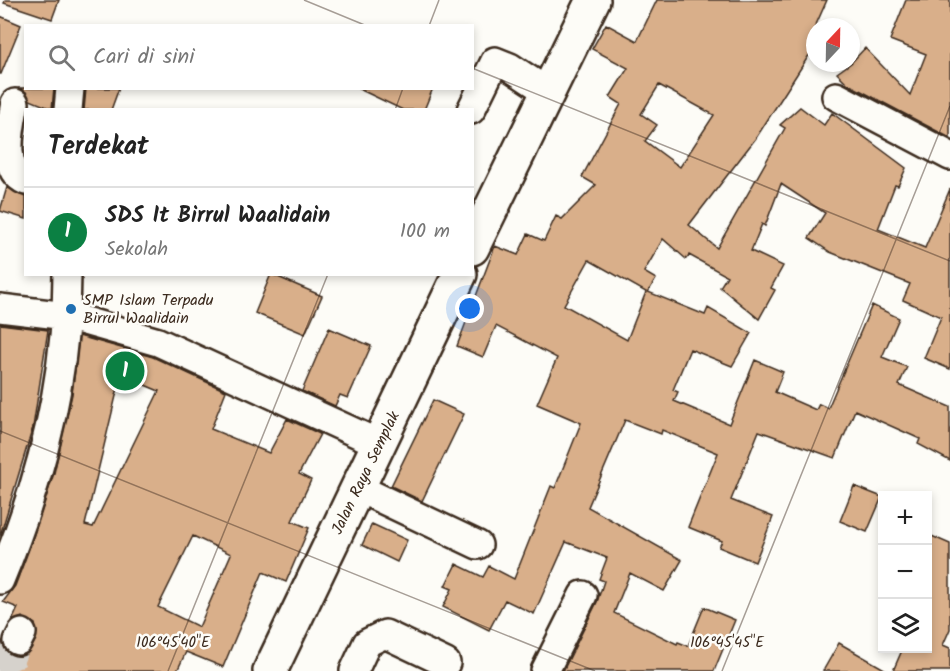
<!DOCTYPE html>
<html lang="id">
<head>
<meta charset="utf-8">
<style>
	body { margin:0; font-family:Kalam,sans-serif; background:#f2f2f2; color:#222 }
	.controls { position:absolute; right:18px; bottom:18px; display:grid; overflow:hidden; border-radius:0px; box-shadow:0 3px 9px #0003 }
	.controls button { width:54px; height:54px; display:grid; place-items:center; padding:0; border:0; border-bottom:2px solid #e0e0e0; background:#fff; color:#222; font:30px sans-serif }
	.compass { position:absolute; left:806px; top:18px; width:54px; height:54px; border-radius:50%; background:#fff; box-shadow:0 3px 9px #0003; rotate:22deg }
	.you { position:absolute; left:470px; top:309px; width:21px; height:21px; margin:-15px; border:4px solid #fff; border-radius:50%; background:#1a73e8; box-shadow:0 0 0 9px #1a73e833 }
	.badge { display:grid; place-items:center; width:39px; height:39px; border-radius:50%; background:#0b8043; color:#fff; font-size:20px; font-weight:700 }
	.pin { position:absolute; translate:-50% -50%; border:3px solid #fff; box-shadow:0 2px 6px #0006 }
	.list { margin:0; padding:0; list-style:none }
	h2 { display:flex; justify-content:space-between; align-items:center; height:78px; margin:0; padding:0 24px; font-size:26px }
	h2 small { font-size:20px; font-weight:400; color:#767676 }
	.list li { display:grid; grid-template-columns:39px 1fr auto; gap:18px; align-items:center; box-sizing:border-box; height:90px; padding:0 24px; border-top:2px solid #e0e0e0 }
	.list b { display:block; font-size:22px; white-space:nowrap }
	.list p { margin:0; font-size:20px; white-space:nowrap; color:#767676 }
	.list em { font-size:20px; font-style:normal; color:#767676 }
	.icon { flex:none; width:33px; height:33px; fill:none; stroke:currentColor; stroke-width:2; stroke-linecap:round; stroke-linejoin:round }
	.map { position:relative; flex:none; width:950px; height:671px; overflow:hidden }
	.search { position:absolute; background:#fff; box-shadow:0 3px 9px #0003; left:24px; top:24px; width:450px; height:66px; display:flex; align-items:center; gap:15px; box-sizing:border-box; padding:0 21px; border-radius:0px; color:#767676; font-size:22px }
	.panel { position:absolute; background:#fff; box-shadow:0 3px 9px #0003; left:24px; top:108px; width:450px; height:168px; border-radius:0px }
	.map>svg:first-child { display:block }
	.building { fill:#d9af8a; stroke:#3b2a1e; stroke-width:1.5; fill-rule:evenodd }
	.lines { fill:none; stroke-linecap:round; stroke-linejoin:round }
	.minor-tunnel { stroke:#d6d2cc; stroke-width:27; stroke-dasharray:27 14; stroke-linecap:butt }
	.minor-casing { stroke:#3b2a1e; stroke-width:32 }
	.major-casing { stroke:#3b2a1e; stroke-width:38 }
	.minor { stroke:#fdfcf7; stroke-width:27 }
	.major { stroke:#fdfcf7; stroke-width:33 }
	.ticks { fill:none; stroke:#3b2a1e; stroke-width:1.5; stroke-opacity:0.45 }
	.poi-dot { fill:#1f6fb2; stroke:#fdfcf7; stroke-width:2 }
	.labels { text-anchor:middle; dominant-baseline:central; stroke-width:5; stroke-linejoin:round; paint-order:stroke }
	.poi-label { font-size:16px; fill:#3b2a1e; stroke:#fdfcf7; text-anchor:start }
	.street-label { font-size:16px; fill:#3b2a1e; stroke:#fdfcf7 }
	.ticks-label { font-size:15px; text-anchor:middle; fill:#3b2a1e; stroke:#fdfcf7; stroke-width:5; stroke-linejoin:round; paint-order:stroke }
</style>
</head>
<body>
<div class="map">
<svg width="950" height="671" viewBox="0 0 950 671">
	<rect width="100%" height="100%" fill="#fdfcf7"/>
	<filter id="ink" filterUnits="userSpaceOnUse"><feTurbulence type="fractalNoise" baseFrequency=".0167" numOctaves="2"/><feDisplacementMap in="SourceGraphic" scale="12" xChannelSelector="R" yChannelSelector="G"/><feConvolveMatrix kernelMatrix="1 2 1 2 8 2 1 2 1" color-interpolation-filters="sRGB"/></filter>
	<g filter="url(#ink)">
		<path class="building" d="M5,0H59L52,19L4,3Z
			M657,0H827L815,27V46L756,138L689,225L717,248L785,128L780,125L800,107L824,125L832,113L906,168L898,186L895,185L878,229L925,248L950,189V369L924,358L941,317L903,300L910,284L830,252L809,238L825,213L781,184L765,226L762,224L751,251L783,266L771,288L775,290L759,319L720,287L727,276L689,255L686,259L663,239L644,272L656,279L648,292L705,315L708,308L751,333L732,366L690,349L673,390L678,392L674,401L729,424L755,360L783,372L775,392L816,410L819,404L828,408L872,305L899,318L882,357L907,367L899,385L950,407V461L918,444L920,439L855,410L835,458L759,431L731,500L773,517L755,562L719,547L722,541L688,527L718,453L662,430L661,434L625,420L588,507L682,560L664,591L630,573L614,613L677,644L678,642L688,646L704,607L735,620L714,671H563L597,602L604,581L599,579L607,558L566,542L534,614L505,600L489,630L443,607L452,589L445,586L456,564L483,577L489,566L514,579L551,486L555,488L581,423L537,404L557,358L496,326L483,357L457,346L495,246L518,255L528,234L544,241L556,216L562,219L596,185L582,177L621,104L610,97L628,68L592,49L606,24L637,41ZM659,85L714,115L680,167L645,141L657,125L641,114ZM589,260L646,292L627,340L564,305Z
			M906,0H950V138L848,84L837,73L851,63L865,48L910,95L926,54L890,40Z
			M0,16L21,25L1,74H0Z
			M20,88H54L52,109L30,100L26,92Z
			M86,88H119L111,110H84Z
			M357,88H433L424,110H403Z
			M7,187L26,197V219L0,211Z
			M271,274L322,296L305,334L255,313Z
			M0,324L48,330L33,427L0,536Z
			M329,328L371,346L348,398L340,395L335,406L302,391Z
			M79,336L153,357L226,391L211,429L269,453L287,419L320,434L299,474L311,480L292,521L309,528L286,582L263,572L223,667L186,652L177,671H0L2,642L10,655L20,657L27,654L36,639L35,624L22,617L12,621L18,608L3,602L15,586L29,549L54,473L72,394ZM121,375L159,391L93,527L85,525ZM193,536L231,554L199,627L158,607Z
			M433,400L464,414L422,501L391,486Z
			M854,486L882,497L867,532L840,521Z
			M372,524L407,540L397,562L362,545Z
			M927,534L950,544V629L943,645L950,648V671H893L903,648H927Z
			M839,643L888,671H823Z"/>
		<g class="lines">
			<path class="minor-tunnel" d="M13,671L9,663L18,641"/>
			<defs>
				<path id="minor" d="M836,96L950,156
					M15,103C10,129 0,170 26,181
					M68,110L70,88
					M471,110L495,61L510,67L548,92
					M0,308L67,316L158,342L380,444
					M358,488L478,545
					M0,580C40,484 67,378 67,274
					M18,641L22,633
					M354,671L367,643L385,634L446,663
					M545,671L583,595"/>
				<path id="major" d="M472,248L593,0
					M270,671L460,274"/>
			</defs>
			<use href="#minor" class="minor-casing"/>
			<use href="#major" class="major-casing"/>
			<use href="#minor" class="minor"/>
			<use href="#major" class="major"/>
		</g>
	</g>
	<path class="ticks" d="M304,0L367,26M429,26L439,0M472,68L950,261M395,110L403,88M0,431L595,671M168,671L328,274M722,671L950,106"/>
	<circle class="poi-dot" cx="71" cy="309" r="6"/>
	<g class="labels">
		<g class="poi-label">
			<text x="83" y="300">SMP Islam Terpadu<tspan x="83" dy="18">Birrul Waalidain</tspan></text>
		</g>
		<g class="street-label">
			<text transform="translate(366 473) rotate(-64)">Jalan Raya Semplak</text>
		</g>
	</g>
	<g class="ticks-label">
		<text x="173" y="647">106°45'40"E</text>
		<text x="727" y="647">106°45'45"E</text>
	</g>
</svg>
<div class="controls">
<button>+</button>
<button>−</button>
<button><svg class="icon" aria-label="layers" viewBox="0 0 24 24"><path d="M12 4l9 5-9 5-9-5zM3 14l9 5 9-5"/></svg></button>
</div>
<svg class="compass" viewBox="-18 -18 36 36"><path d="M0-13l5 13h-10z" fill="#e53935"/><path d="M0 13l5-13h-10z" fill="#767676"/></svg>
<div class="you"></div>
<div class="pin badge" style="left:125px;top:371px">1</div>
<div class="search"><svg class="icon" aria-label="search" viewBox="0 0 24 24"><circle cx="10" cy="10" r="6"/><path d="M15 15l6 6"/></svg>Cari di sini</div>
<section class="panel">
<h2>Terdekat<small></small></h2>
<ul class="list">
<li><span class="badge">1</span><div><b>SDS It Birrul Waalidain</b><p>Sekolah</p></div><em>100 m</em></li>
</ul>
</section>
</div>
</body>
</html>
